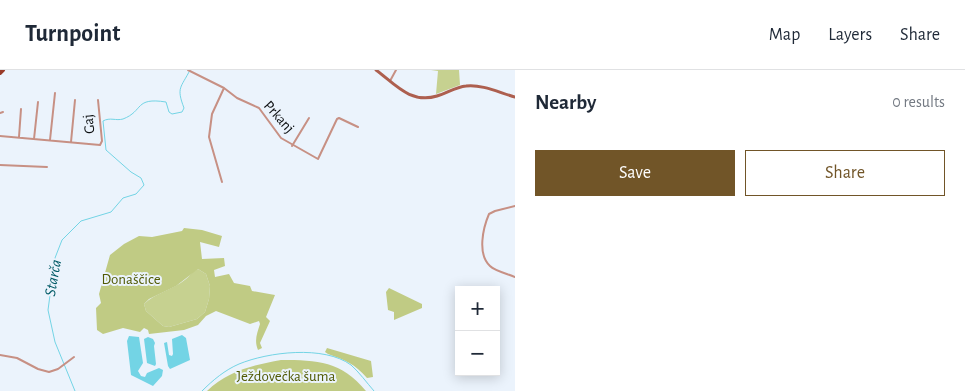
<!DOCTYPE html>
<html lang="en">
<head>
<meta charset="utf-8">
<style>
	body { margin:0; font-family:"Alegreya Sans",sans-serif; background:#f2f2f3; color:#1f2937 }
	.controls { position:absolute; right:15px; bottom:15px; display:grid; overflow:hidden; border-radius:0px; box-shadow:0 2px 12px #0003 }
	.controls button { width:45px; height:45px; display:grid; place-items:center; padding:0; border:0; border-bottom:1px solid #e0e1e3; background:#fff; color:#1f2937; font:25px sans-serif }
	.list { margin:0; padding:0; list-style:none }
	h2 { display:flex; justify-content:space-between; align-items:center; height:65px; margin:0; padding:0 20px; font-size:21px }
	h2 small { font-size:16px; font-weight:400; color:#747a83 }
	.actions { display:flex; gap:10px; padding:15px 20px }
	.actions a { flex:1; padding:11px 0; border:1px solid #715528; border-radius:0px; text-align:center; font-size:18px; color:#715528 }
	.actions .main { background:#715528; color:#fff }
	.map { position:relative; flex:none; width:515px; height:321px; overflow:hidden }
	header { display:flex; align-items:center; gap:30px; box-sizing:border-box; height:70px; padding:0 25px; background:#fff; border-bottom:1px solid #e0e1e3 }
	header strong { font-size:24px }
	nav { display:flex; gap:28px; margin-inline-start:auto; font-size:18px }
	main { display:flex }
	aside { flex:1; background:#fff }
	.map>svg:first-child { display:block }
	.green { fill:#c6d190 }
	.forest { fill:#c0cb84; fill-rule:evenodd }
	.water { fill:#73d4e5 }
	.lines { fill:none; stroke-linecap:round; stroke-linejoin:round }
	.stream { stroke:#73d4e5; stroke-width:1 }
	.street { stroke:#c79084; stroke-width:2 }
	.secondary { stroke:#ad5f4f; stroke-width:3 }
	.primary { stroke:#983a28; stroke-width:4 }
	.labels { text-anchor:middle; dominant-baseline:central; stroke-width:4; stroke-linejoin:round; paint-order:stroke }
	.street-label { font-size:15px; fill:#0c0f11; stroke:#ebf3fc }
	.park-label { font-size:15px; fill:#515a05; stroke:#ebf3fc }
	.water-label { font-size:16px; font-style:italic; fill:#005a66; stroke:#ebf3fc }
</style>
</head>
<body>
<header>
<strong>Turnpoint</strong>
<nav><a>Map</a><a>Layers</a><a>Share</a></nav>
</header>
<main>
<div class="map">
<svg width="515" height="321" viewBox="0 0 515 321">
	<rect width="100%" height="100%" fill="#ebf3fc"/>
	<path class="green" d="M431,0H459L460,15L436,24L438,1Z
		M198,199L206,204L210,216L209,229L205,242L197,249L169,257L163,256L146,241L144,234C155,223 173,220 186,209C190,206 192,201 198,199Z"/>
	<path class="forest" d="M184,158L202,160L222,166L219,177L200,172L202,189L224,188L225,196L214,200L215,207L229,204L234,213L250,216L252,221L275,225L266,247L270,251L260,273L262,278L258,280C254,270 257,264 260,254L259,251L250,254L216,241L206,246L198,255L184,260L149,264L148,260L144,258L140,262L123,258L103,264L97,260L96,238L101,233L99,224L110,185L124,174L139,166L152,167L182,161ZM198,199L206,204L210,216L209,229L205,242L197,249L169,257L163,256L146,241L144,234L149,229L176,216Z
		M389,218L422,234V238L394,250V242L388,240L386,222Z
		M327,278L371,291L373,307L367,308C355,294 345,290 328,284L325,282Z
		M281,290C318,290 341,291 366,321H207C228,301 253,295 281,290Z"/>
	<path class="water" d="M182,265L186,268L190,290L170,299L168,296L164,273L167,272L169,285L172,286L173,284L172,269Z
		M129,266L139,267L143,293L138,301L141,306L145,307L147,303L159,298L163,300L162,306L153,316L131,305L127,271Z
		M148,267L153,269L155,273L154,276L156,294L155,296L147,293L144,269Z"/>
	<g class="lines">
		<path class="stream" d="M75,321L55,272L48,240L55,188L62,170L81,151L111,142L123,128L136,124L144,115L141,108L131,102L106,80L103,51C110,47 116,51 123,49C144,41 134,27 166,32L169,42L172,44L182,42L184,38C176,17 181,18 190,0
			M202,321C213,310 225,300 239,294C268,282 324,275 351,295C359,302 367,313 374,321"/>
		<path class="street" d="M188,0L224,18L237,28L259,38L281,68L318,89L337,49L339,48L358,57
			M390,11L396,0
			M0,43L3,42
			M0,66L100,75L102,71L98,30
			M19,67L21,39
			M34,69L38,32
			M50,70L55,23
			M71,72L75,30
			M292,76L309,48
			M0,95L47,97
			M222,112L209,67L212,44L224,18
			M515,136L495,141L489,144C483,158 477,184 490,196C495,201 508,204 515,207
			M0,285L17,288L38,299L49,302L58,299L74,287"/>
		<path class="secondary" d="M376,0C395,14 410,34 437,26C447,23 456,17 466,16C482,14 500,23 515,27"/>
		<path class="primary" d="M0,3L3,0"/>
	</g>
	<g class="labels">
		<g class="street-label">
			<text transform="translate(279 47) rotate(48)">Prkanj</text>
			<text transform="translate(89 54) rotate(-96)">Gaj</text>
		</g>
		<g class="park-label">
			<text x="131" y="209">Donaščice</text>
			<text x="286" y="306">Ježdovečka šuma</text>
		</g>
		<g class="water-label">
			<text transform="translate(53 208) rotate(-80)">Starča</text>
		</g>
	</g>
</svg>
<div class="controls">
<button>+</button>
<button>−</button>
</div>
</div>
<aside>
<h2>Nearby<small>0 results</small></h2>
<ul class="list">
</ul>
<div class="actions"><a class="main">Save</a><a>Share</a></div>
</aside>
</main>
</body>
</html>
